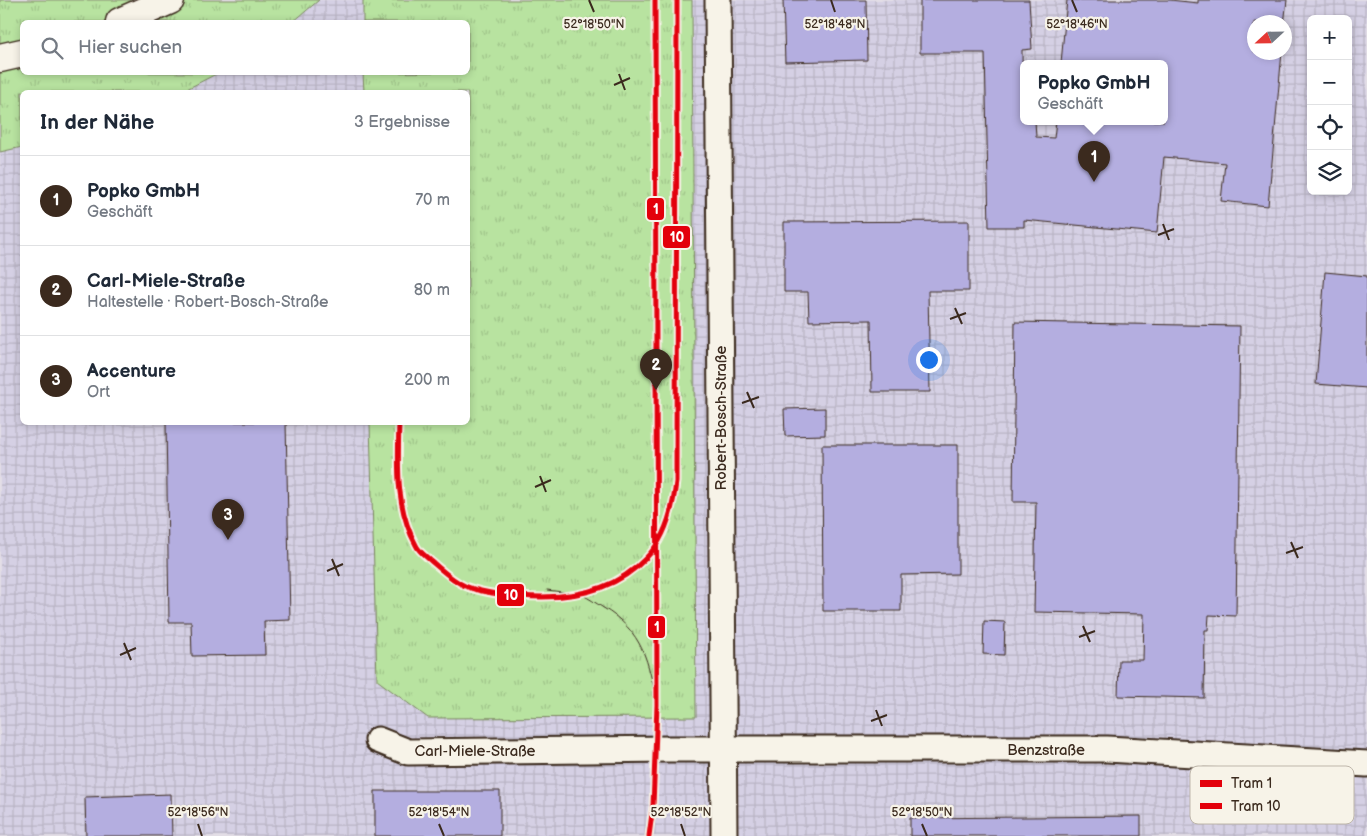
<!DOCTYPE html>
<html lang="de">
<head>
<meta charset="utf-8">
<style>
	body { margin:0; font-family:"Balsamiq Sans",sans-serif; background:#f2f2f3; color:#1f2937 }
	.controls { position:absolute; right:15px; top:15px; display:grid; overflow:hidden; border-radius:8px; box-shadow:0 2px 8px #0003 }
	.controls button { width:45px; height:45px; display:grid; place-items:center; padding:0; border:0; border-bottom:1px solid #e0e1e3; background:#fff; color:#1f2937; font:25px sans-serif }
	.compass { position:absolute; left:1247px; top:15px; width:45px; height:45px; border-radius:50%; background:#fff; box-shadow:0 2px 8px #0003; rotate:248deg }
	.you { position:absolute; left:928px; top:359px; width:18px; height:18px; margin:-12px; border:4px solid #fff; border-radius:50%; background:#1a73e8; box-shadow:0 0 0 8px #1a73e833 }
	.badge { display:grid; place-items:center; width:32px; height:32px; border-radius:50%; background:#3b2a1e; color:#fff; font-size:16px; font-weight:700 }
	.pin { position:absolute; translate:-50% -41px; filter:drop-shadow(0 1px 2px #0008) }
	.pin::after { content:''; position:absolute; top:26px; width:18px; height:15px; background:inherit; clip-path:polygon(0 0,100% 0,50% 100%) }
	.popup { position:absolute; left:1020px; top:60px; width:148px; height:65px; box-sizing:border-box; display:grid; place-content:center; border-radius:8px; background:#fff; filter:drop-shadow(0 1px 4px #0005); font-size:16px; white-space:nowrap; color:#747a83 }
	.popup b { font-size:19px; color:#1f2937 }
	.popup::after { content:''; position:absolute; left:50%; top:100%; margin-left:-10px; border:10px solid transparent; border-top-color:#fff }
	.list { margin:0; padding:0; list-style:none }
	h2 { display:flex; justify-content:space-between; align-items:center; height:65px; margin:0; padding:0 20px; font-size:21px }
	h2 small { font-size:16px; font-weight:400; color:#747a83 }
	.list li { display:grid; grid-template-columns:32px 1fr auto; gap:15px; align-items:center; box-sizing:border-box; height:90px; padding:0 20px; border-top:1px solid #e0e1e3 }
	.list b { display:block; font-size:19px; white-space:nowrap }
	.list p { margin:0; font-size:16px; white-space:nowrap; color:#747a83 }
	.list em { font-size:16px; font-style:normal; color:#747a83 }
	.icon { flex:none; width:28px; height:28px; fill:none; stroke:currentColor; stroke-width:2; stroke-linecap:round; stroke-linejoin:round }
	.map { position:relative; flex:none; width:1367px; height:836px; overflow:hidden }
	.search { position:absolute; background:#fff; box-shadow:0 2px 8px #0003; left:20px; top:20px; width:450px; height:55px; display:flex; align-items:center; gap:12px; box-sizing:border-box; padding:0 18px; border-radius:8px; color:#747a83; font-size:19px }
	.panel { position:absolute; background:#fff; box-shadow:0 2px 8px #0003; left:20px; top:90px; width:450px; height:335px; border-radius:8px }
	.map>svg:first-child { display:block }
	.industrial { fill:url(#industrial-grid); fill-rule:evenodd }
	.grass { fill:url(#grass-tufts); stroke:#7a865f }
	.building { fill:#b4aee0; stroke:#3b2a1e }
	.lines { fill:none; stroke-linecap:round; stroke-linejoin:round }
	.street-casing { stroke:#3b2a1e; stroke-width:29 }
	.secondary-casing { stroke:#3b2a1e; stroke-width:31 }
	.street { stroke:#f7f3e8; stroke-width:25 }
	.secondary { stroke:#f7f3e8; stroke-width:28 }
	.tram { stroke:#3b2a1e; stroke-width:1 }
	.tram-1-casing { stroke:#f7f3e8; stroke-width:9 }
	.tram-2-casing { stroke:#f7f3e8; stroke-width:9 }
	.tram-1 { stroke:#e3000b; stroke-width:5 }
	.tram-2 { stroke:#e3000b; stroke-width:5 }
	.ticks { fill:none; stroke:#3b2a1e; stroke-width:2 }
	.labels { text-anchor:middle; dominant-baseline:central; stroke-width:4.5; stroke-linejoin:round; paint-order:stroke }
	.street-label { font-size:15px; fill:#3b2a1e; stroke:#f7f3e8 }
	.key { fill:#f7f3e8; stroke:#bfb7ab; stroke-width:1 }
	.key-label { font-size:14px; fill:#3b2a1e }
	.ticks-label { font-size:12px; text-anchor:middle; fill:#3b2a1e; stroke:#f7f3e8; stroke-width:4.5; stroke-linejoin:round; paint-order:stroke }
	.line-badge { stroke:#f7f3e8; stroke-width:2 }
	.badge-label { font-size:14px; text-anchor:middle; font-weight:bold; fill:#fff }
</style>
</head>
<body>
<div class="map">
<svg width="1367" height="836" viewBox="0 0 1367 836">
	<defs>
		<pattern id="industrial-grid" width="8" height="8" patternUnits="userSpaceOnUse" patternTransform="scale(1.25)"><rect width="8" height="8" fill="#d5d0e4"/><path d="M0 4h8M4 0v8" fill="none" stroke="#b8b3c3"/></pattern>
		<pattern id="grass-tufts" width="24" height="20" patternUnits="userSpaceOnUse" patternTransform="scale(1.25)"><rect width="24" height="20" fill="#b8e3a0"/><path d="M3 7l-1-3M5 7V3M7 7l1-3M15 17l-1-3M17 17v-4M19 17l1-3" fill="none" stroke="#9fc389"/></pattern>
	</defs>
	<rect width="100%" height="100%" fill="#e3dee6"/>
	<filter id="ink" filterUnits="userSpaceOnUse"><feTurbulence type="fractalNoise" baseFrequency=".02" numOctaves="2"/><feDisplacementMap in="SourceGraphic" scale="10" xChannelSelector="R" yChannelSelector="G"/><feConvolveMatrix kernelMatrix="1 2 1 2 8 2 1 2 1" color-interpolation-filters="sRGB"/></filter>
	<g filter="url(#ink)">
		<path class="industrial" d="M319,0H363V22H293Z
			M692,0H1367V836H0V152L22,147V422L370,423L377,680L696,716ZM1311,19H1348V191H1311ZM1254,22H1284V52H1254ZM1024,63H1164V121H1024Z
			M218,73H363L364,92H181Z"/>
		<path class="grass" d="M0,0H319L293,22H22V72L218,73L181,92H22V147L0,152Z
			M363,0H692L696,717L428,718L377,680L370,423L468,422V92H364L363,73L468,72V22H363Z"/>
		<path class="building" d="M783,0H866L867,60L785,62Z
			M920,0H1029L1032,49L1022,50L1023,121H1035L1036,137L1054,138L1056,121H1164V63H1061L1067,0H1170L1198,3V0H1287L1284,24L1254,22V52H1282L1268,206L1221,201L1225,163L1164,157L1157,233L1024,220V227H989L985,53H920Z
			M969,221V291H928L930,392H872L871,320L809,321L808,292H784V222Z
			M1325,272L1367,276V388L1316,384Z
			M1015,322L1240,326L1236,616L1209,615L1208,630H1205L1204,698L1118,696L1119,660H1143L1144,614L1034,612L1036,502H1013Z
			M825,408V435L785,436L784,409Z
			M166,422H286L290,620L264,621L265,655L192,656L191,622H169Z
			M822,445H958V574L901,575V611H823Z
			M984,621L1005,622L1004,655L983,654Z
			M375,791H500V836H375Z
			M171,794L172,836H86L85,797Z
			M1141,816V836H910V818Z"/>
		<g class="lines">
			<defs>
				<path id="street" d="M718,0L724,836
					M378,740L408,752L670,749H1107L1367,764"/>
				<path id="secondary" d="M120,22L170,0
					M0,58L22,53"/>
			</defs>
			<use href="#street" class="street-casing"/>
			<use href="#secondary" class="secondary-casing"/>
			<use href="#street" class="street"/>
			<use href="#secondary" class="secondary"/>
			<path class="tram" d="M547,590C559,592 571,592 582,595C589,598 596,603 602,607C644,632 648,661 657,705"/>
			<defs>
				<path id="tram-1" d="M649,836L653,806L657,705L655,0"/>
				<path id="tram-2" d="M399,422C398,464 395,507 416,545C419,552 426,556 431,561C442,570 452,580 465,586C482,593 502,595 520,596C566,600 613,593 646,558C666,538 673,509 676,482L677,0"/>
			</defs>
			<use href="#tram-1" class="tram-1-casing"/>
			<use href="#tram-2" class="tram-2-casing"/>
			<use href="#tram-1" class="tram-1"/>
			<use href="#tram-2" class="tram-2"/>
		</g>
	</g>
	<path class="ticks" d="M589,0L594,12M831,0L835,12M1072,0L1077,12M619,74L625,90M614,85L630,78M1163,224L1169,240M1158,235L1174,229M955,308L962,324M950,319L966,313M747,392L754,408M742,403L759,397M540,476L546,492M535,487L551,480M1291,542L1298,558M1286,553L1303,547M332,559L339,576M327,571L343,564M1083,626L1090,642M1079,637L1095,631M124,643L131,660M120,655L136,648M876,710L882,726M871,721L887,715M198,824L202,836M439,824L444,836M681,824L685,836M922,824L927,836"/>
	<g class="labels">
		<g class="street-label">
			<text transform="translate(721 418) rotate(-90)">Robert-Bosch-Straße</text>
			<text x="1046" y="750">Benzstraße</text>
			<text x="475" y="751">Carl-Miele-Straße</text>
		</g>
	</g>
	<rect x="1190" y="766" width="164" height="58" rx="8" class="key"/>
	<rect x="1200" y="780" width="22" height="7" fill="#e3000b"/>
	<rect x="1200" y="803" width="22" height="6" fill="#e3000b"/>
	<g class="key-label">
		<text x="1231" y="788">Tram 1</text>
		<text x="1231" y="811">Tram 10</text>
	</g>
	<g class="ticks-label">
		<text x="594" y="28">52°18'50"N</text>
		<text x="835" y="28">52°18'48"N</text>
		<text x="1077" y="28">52°18'46"N</text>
		<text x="198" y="816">52°18'56"N</text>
		<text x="439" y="816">52°18'54"N</text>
		<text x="681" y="816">52°18'52"N</text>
		<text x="922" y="816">52°18'50"N</text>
	</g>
	<g class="line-badge">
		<rect x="646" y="197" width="19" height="24" rx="5" fill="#e3000b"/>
		<rect x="662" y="225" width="29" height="24" rx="5" fill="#e3000b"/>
		<rect x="496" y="583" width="29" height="24" rx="5" fill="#e3000b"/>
		<rect x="647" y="615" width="19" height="24" rx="5" fill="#e3000b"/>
	</g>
	<g class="badge-label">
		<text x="656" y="214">1</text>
		<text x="677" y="242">10</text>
		<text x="511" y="600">10</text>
		<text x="657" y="632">1</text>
	</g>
</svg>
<div class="controls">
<button>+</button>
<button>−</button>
<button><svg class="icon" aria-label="locate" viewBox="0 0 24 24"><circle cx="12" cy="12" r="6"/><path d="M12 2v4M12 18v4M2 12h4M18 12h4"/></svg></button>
<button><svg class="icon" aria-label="layers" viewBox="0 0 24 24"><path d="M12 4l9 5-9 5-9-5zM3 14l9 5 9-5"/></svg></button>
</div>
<svg class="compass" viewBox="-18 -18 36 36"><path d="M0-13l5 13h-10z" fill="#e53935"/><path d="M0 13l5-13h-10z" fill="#747a83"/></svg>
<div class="you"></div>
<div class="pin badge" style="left:1094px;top:182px">1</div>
<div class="popup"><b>Popko GmbH</b>Geschäft</div>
<div class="pin badge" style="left:656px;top:390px">2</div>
<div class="pin badge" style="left:228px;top:540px">3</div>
<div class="search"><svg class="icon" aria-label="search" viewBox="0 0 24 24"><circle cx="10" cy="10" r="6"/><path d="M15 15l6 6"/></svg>Hier suchen</div>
<section class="panel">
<h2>In der Nähe<small>3 Ergebnisse</small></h2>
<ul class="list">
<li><span class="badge">1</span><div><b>Popko GmbH</b><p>Geschäft</p></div><em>70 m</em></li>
<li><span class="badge">2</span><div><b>Carl-Miele-Straße</b><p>Haltestelle · Robert-Bosch-Straße</p></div><em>80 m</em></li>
<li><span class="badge">3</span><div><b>Accenture</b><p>Ort</p></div><em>200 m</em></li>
</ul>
</section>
</div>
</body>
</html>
